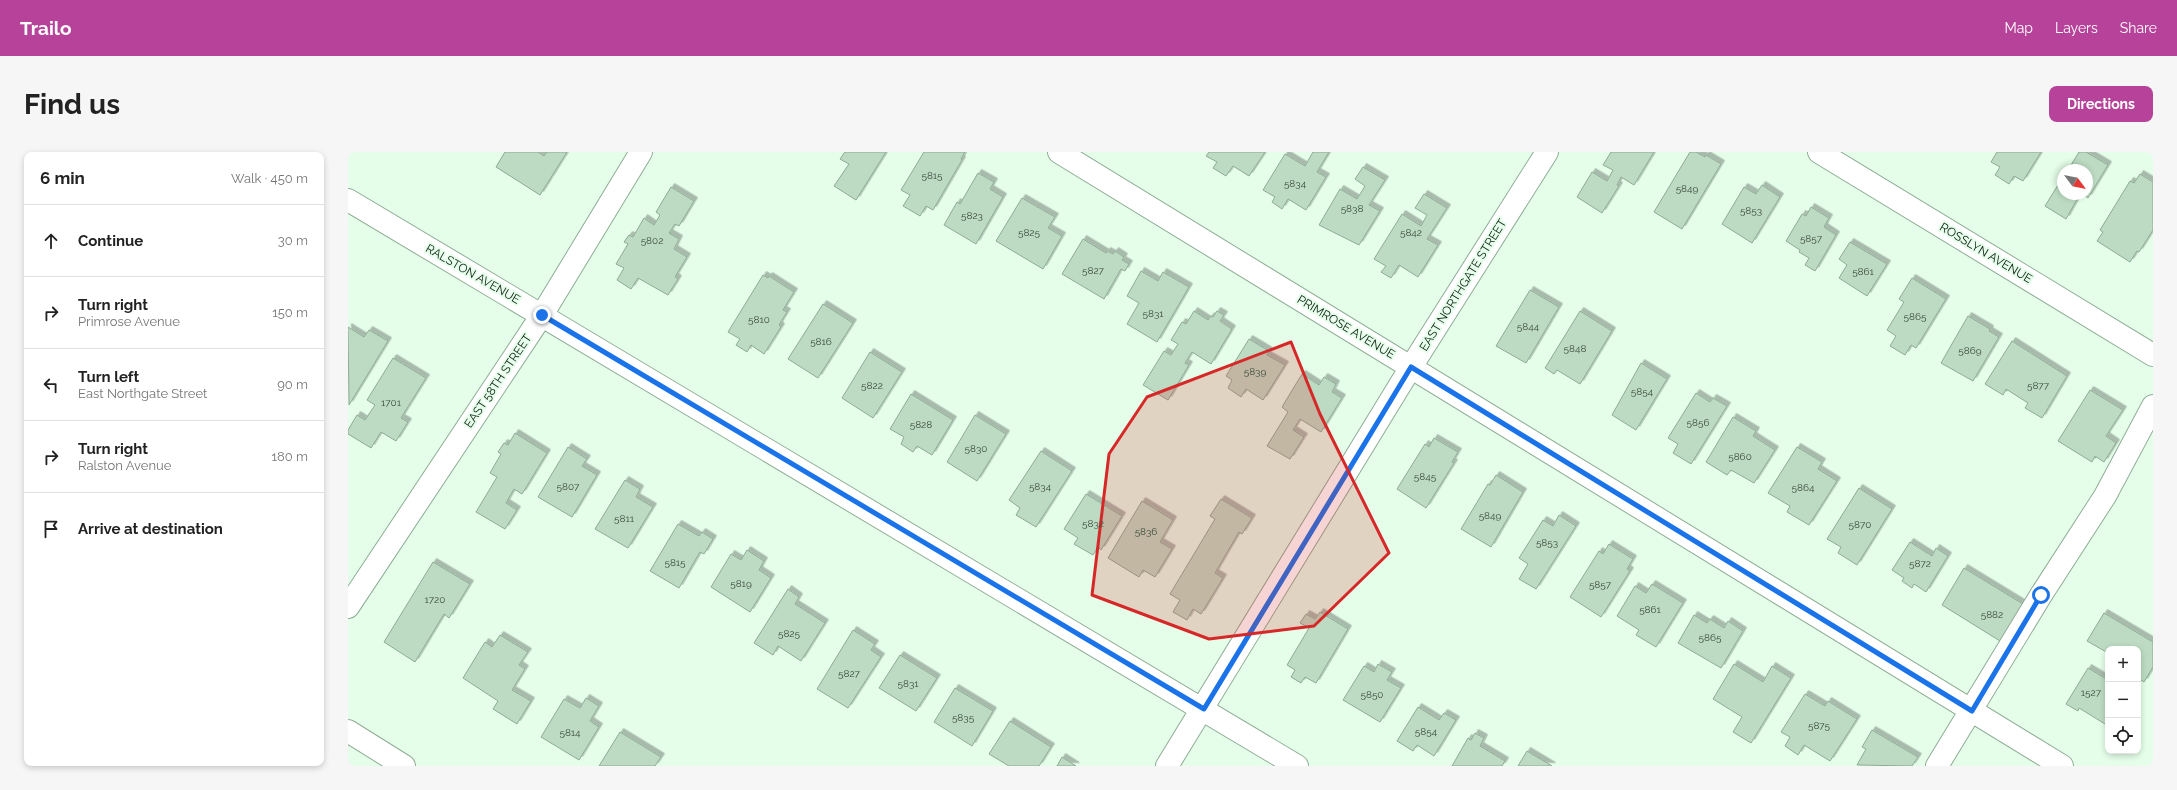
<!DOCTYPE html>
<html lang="en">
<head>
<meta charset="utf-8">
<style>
	body { margin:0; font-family:Raleway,sans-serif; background:#f6f6f6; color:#222 }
	.controls { position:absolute; right:12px; bottom:12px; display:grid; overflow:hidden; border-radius:8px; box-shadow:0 2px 6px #0003 }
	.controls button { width:36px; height:36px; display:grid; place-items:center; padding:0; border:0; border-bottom:1px solid #e0e0e0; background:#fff; color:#222; font:20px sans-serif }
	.compass { position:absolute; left:1709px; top:12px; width:36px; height:36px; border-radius:50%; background:#fff; box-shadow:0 2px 6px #0003; rotate:122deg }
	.stop { position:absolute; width:12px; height:12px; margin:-9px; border:3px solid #1a73e8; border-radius:50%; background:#fff }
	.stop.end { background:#1a73e8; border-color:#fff; box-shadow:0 1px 4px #0008 }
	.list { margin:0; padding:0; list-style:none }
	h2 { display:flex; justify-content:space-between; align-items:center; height:52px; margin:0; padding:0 16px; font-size:17px }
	h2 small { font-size:13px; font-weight:400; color:#767676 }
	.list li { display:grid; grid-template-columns:26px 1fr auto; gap:12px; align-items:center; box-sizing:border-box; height:72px; padding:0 16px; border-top:1px solid #e0e0e0 }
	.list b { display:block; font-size:15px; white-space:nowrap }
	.list p { margin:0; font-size:13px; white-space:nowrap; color:#767676 }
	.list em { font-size:13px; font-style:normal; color:#767676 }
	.icon { flex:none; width:22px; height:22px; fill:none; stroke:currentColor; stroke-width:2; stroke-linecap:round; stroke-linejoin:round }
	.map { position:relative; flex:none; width:1805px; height:614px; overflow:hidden; border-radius:8px }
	header { display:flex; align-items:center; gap:24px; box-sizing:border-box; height:56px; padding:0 20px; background:#b7429a; color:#fff }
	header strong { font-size:19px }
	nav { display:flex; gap:22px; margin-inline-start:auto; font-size:14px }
	.intro { display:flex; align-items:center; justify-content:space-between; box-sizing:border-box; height:96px; padding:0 24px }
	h1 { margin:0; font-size:28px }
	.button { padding:10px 18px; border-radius:8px; background:#b7429a; color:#fff; font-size:14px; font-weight:700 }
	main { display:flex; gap:24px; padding:0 24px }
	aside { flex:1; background:#fff; border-radius:8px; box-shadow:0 2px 6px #0003 }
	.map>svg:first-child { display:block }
	.building { fill:#bcdbc2; stroke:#8dab94; filter:url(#shadow) }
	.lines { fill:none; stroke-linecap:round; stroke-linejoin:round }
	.minor-casing { stroke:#8fad95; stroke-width:24 }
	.minor { stroke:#fff; stroke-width:22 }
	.route { stroke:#1a73e8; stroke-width:5 }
	.marked { fill:#d62828; fill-opacity:0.2; stroke:#d62828; stroke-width:3; stroke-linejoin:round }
	.labels { text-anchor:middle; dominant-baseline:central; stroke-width:4; stroke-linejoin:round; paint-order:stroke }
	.number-label { font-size:10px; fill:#3c4c40 }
	.street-label { font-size:12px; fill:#111d14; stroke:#e4fee9 }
</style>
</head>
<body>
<header>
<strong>Trailo</strong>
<nav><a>Map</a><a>Layers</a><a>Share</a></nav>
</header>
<div class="intro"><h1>Find us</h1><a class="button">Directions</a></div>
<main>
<aside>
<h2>6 min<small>Walk · 450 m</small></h2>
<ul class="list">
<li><svg class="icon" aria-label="ahead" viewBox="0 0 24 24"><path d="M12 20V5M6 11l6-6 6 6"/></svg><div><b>Continue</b></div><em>30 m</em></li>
<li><svg class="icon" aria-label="right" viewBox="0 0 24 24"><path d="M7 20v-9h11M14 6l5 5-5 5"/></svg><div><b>Turn right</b><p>Primrose Avenue</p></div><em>150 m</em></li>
<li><svg class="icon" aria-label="left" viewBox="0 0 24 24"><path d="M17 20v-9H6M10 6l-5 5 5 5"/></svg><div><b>Turn left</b><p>East Northgate Street</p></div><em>90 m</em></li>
<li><svg class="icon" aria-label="right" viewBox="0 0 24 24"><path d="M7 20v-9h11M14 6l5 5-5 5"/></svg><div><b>Turn right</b><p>Ralston Avenue</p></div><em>180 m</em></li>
<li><svg class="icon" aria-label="arrive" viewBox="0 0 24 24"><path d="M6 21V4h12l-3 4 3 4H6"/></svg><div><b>Arrive at destination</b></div></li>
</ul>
</aside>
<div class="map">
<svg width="1805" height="614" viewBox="0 0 1805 614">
	<defs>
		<filter id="shadow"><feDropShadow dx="3.5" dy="-3.5" stdDeviation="0" flood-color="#0004"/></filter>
	</defs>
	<rect width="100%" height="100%" fill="#e4fee9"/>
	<path class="building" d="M157,0H190L196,4L199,0H219L192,43L148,15Z
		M497,0H538L508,48L486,34L501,12L492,7Z
		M576,0H617L613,7L614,8L585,58L578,54L572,64L555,54L562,43L553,38Z
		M861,0H917L901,24L885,14L878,24L865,16L869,10L858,4Z
		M965,0H981L969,20L978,25L958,58L940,47L934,57L924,50L927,45L915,38L937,2L957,14Z
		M1263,0H1306L1286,33L1273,25L1269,33L1271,34L1254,61L1229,45L1244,20L1259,29L1265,18L1255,13Z
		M1342,0H1348L1357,5L1358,3L1373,12L1334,77L1306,60Z
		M1649,0H1693L1675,29L1666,24L1661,32L1647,23L1652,15L1643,10Z
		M1731,0H1738L1760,13L1740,46L1734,42H1739V18H1720Z
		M1015,15L1037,28L1021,53L1032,59L1011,93L971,73L992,37L1009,47L1017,34L1007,27Z
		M630,21L646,30L642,37L655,45L628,92L596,73L609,50L612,52Z
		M1792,22L1805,30V78L1791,100L1789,99L1782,110L1749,89L1755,80L1752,78L1782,29L1786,31Z
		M1715,25V42H1732L1718,67L1697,54Z
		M1414,33L1432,45L1404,91L1374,72L1396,35L1408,42Z
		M323,35L346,49L331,74L327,72L321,81L331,87L326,97L339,105L327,125L330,127L320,143L290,126L283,137L269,128L276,116L268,112L280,92L276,90L281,83L285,85L296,66L306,73L312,63L308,60Z
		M1076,42L1099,56L1079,87L1090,93L1070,125L1051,113L1043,126L1033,120L1038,114L1026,107L1054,62L1073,74L1079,63L1067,56Z
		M674,46L707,65L700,76L714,84L695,117L648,89Z
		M1463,55L1481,66L1476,75L1488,83L1467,119L1457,113L1461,106L1451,100L1452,98L1438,89L1454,62L1458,64Z
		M735,87L758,101L759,99L765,102L767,99L776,105L774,108L781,112L777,119L773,117L756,147L714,122Z
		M1502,90L1539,112L1519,144L1491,126L1499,113L1491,107Z
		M793,119L810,129L815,120L841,135L809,190L779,172L791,151L779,144Z
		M415,123L420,126L421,124L446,140L435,158L439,160L431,173L433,175L416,202L403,193L399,200L388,193L392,187L380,180Z
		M1564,126L1598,147L1568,196L1563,193L1557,203L1542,194L1548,184L1539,178L1556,150L1551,147Z
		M1182,138L1211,155L1178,211L1148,194Z
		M475,152L505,171L470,226L440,207Z
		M846,159L860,168L863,164L865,165L869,159L876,163L872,169L884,177L863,212L844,200L837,211L841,213L820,248L795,233L816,199L823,203L830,192L823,188L834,170L838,172Z
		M1232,159L1264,179L1232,232L1209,218L1206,222L1197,216Z
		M1620,164L1642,177L1641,179L1651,185L1625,229L1593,211Z
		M0,175L16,185L21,178L40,189L1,253Z
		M901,187L921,199L919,203L937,213L915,248L898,237L893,245L880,236L884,228L878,224Z
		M1664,189L1719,224L1694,266L1677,256L1680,251L1658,237L1655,243L1637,232Z
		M522,200L554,220L525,266L494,246Z
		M45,206L78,226L53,266L60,270L48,289L33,280L23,296L0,282V278L9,263L17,268L27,253L19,248Z
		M1293,211L1319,227L1288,278L1264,263Z
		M954,222L971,233L976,225L988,232L984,240L994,246L973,280L952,267L945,278L956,285L942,307L919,294L940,260L934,255Z
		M1742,238L1775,258L1758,284L1768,291L1756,310L1747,304L1744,310L1710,289Z
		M1348,241L1362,250L1365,246L1379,254L1343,312L1325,301L1330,292L1320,286Z
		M563,242L605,268L584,303L569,294L565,300L553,292L556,285L542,277Z
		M627,263L658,282L629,329L599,310Z
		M1385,265L1408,279L1405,284L1427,298L1406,331L1383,318L1379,323L1358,310Z
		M167,281L199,301L174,342L166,337L158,351L169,358L157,377L128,360L149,325L142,321L153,302L150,300L156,291L160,293Z
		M1086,286L1110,300L1104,310L1106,311L1078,356L1049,337L1077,292L1081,295Z
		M220,295L239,307L234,314L249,323L224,365L190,345Z
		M1449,295L1474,310L1470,317L1489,329L1461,373L1439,360L1442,354L1420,341Z
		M693,299L724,319L688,375L668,363L672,356L661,348Z
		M1148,323L1175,340L1143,395L1113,377L1140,332L1142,333Z
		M277,328L292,337L288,345L305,355L280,396L247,377Z
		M1511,336L1544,357L1509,413L1490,401L1493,395L1479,387Z
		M738,342L774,364L753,398L750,395L745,403L726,392L730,386L716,377Z
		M873,347L904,366L894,382L891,380L867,421L875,426L853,462L845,457L839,468L825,460L832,448L822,442L867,367L862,364Z
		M794,349L825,368L812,390L824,397L807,425L795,418L791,425L760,406Z
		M1211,363L1228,374L1188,437L1171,427L1180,412L1171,406L1195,368L1205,374Z
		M330,372L351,384L354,380L365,387L356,402L352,400L331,436L302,419Z
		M1562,390L1584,404L1588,396L1600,404L1578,440L1566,432L1564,436L1554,429L1556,426L1544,418Z
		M1261,392L1285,407L1279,417L1282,419L1253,465L1222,445L1251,399L1255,402Z
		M399,398L416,409L411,418L423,426L402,460L363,435L383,402L393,408Z
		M85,410L122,432L101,466L96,462L67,510L36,490Z
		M1616,416L1675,452L1652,489L1594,453Z
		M1304,432L1335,451L1308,495L1288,483L1291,478L1269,464L1287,434L1298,441Z
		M440,437L451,445L447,452L477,471L453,509L430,494L425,503L406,491Z
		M972,460L1000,477L968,531L957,525L953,531L943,525L947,518L939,513L961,476L952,471L958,462L967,467Z
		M1756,461L1805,490V515L1796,530L1790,526V497H1760V501L1739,489Z
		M1346,463L1359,471L1362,467L1376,476L1380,469L1395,479L1373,516L1330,491Z
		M505,478L527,492L523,498L533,505L500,556L469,537Z
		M152,483L180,500L171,513L177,517L164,538L183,549L169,572L145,557L150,549L115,526L137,490L144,495Z
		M552,503L589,526L568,559L531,536Z
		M1030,512L1044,520L1039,528L1053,536L1032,570L995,548L1016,514L1026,520Z
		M1386,512L1415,530L1424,514L1443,526L1403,591L1385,580L1394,565L1365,547Z
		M1740,516L1760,528V569L1757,572L1731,556L1730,559L1718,552Z
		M607,536L645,559L624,594L586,570Z
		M1457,542L1477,554L1480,549L1509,567L1482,609L1456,593L1450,603L1437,594L1442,585L1433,580Z
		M238,546L251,554L242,569L251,575L231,608L193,585L216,547L232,556Z
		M1070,555L1091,568L1096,561L1108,568L1086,604L1069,593L1065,599L1049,589Z
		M662,569L703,595L691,614H661L641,602Z
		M1524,578L1570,605L1564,614L1509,613L1518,597L1514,595Z
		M272,580L313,605L307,614H251Z
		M1127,581L1136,586L1132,594L1157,609L1154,614H1104L1120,586L1123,588Z
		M1179,599L1204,614H1170Z
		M714,605L728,614H709Z"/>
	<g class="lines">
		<defs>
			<path id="minor" d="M711,0L1714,614
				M1471,0L1805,203
				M0,48L949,614
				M0,455L194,163L293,0
				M0,579L56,614
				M819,614L1063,215L1199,0
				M1589,614L1693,443L1757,344L1805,254"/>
		</defs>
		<use href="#minor" class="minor-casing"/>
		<use href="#minor" class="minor"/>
	</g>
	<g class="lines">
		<path class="route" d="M194,163L856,557L1063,215L1624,559L1693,443"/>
	</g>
	<path class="marked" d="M943,190L972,262L1041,401L966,474L861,487L744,443L761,302L799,245Z"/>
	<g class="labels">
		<g class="number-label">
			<text x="584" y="23">5815</text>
			<text x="947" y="31">5834</text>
			<text x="1339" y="36">5849</text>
			<text x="1004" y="56">5838</text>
			<text x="1403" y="58">5853</text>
			<text x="624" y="63">5823</text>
			<text x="681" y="80">5825</text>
			<text x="1063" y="80">5842</text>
			<text x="1463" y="86">5857</text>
			<text x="304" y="88">5802</text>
			<text x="745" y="118">5827</text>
			<text x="1515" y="119">5861</text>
			<text x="805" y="161">5831</text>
			<text x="1567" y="164">5865</text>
			<text x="411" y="167">5810</text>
			<text x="1180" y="174">5844</text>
			<text x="473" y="189">5816</text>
			<text x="1227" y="196">5848</text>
			<text x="1622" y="198">5869</text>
			<text x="907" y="219">5839</text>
			<text x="524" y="233">5822</text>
			<text x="1690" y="233">5877</text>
			<text x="1294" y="239">5854</text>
			<text x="43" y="250">1701</text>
			<text x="1350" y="270">5856</text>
			<text x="573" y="272">5828</text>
			<text x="628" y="296">5830</text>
			<text x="1392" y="304">5860</text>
			<text x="1077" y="324">5845</text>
			<text x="220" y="334">5807</text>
			<text x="692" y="334">5834</text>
			<text x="1455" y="335">5864</text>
			<text x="1142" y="363">5849</text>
			<text x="276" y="366">5811</text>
			<text x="745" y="371">5832</text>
			<text x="1512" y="372">5870</text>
			<text x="798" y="379">5836</text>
			<text x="1199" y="390">5853</text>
			<text x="327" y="410">5815</text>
			<text x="1572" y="411">5872</text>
			<text x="393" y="431">5819</text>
			<text x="1252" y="432">5857</text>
			<text x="87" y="447">1720</text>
			<text x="1302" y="457">5861</text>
			<text x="1644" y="462">5882</text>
			<text x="441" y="481">5825</text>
			<text x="1362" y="485">5865</text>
			<text x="501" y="521">5827</text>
			<text x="560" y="531">5831</text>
			<text x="1743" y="540">1527</text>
			<text x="1024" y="542">5850</text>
			<text x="615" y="565">5835</text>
			<text x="1471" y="573">5875</text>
			<text x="1078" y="579">5854</text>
			<text x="222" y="580">5814</text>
		</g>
		<g class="street-label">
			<text transform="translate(1638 101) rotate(31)">ROSSLYN AVENUE</text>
			<text transform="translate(125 122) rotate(30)">RALSTON AVENUE</text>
			<text transform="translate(1115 133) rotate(-58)">EAST NORTHGATE STREET</text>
			<text transform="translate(998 175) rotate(31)">PRIMROSE AVENUE</text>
			<text transform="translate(150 229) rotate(-56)">EAST 58TH STREET</text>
		</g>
	</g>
</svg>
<div class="controls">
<button>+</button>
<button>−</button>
<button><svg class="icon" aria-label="locate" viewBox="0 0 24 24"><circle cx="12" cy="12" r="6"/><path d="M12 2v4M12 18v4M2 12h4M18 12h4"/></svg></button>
</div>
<svg class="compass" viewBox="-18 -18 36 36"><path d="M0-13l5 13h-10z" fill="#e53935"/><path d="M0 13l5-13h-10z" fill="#767676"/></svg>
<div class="stop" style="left:1693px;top:443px"></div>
<div class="stop end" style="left:194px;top:163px"></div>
</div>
</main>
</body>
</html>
